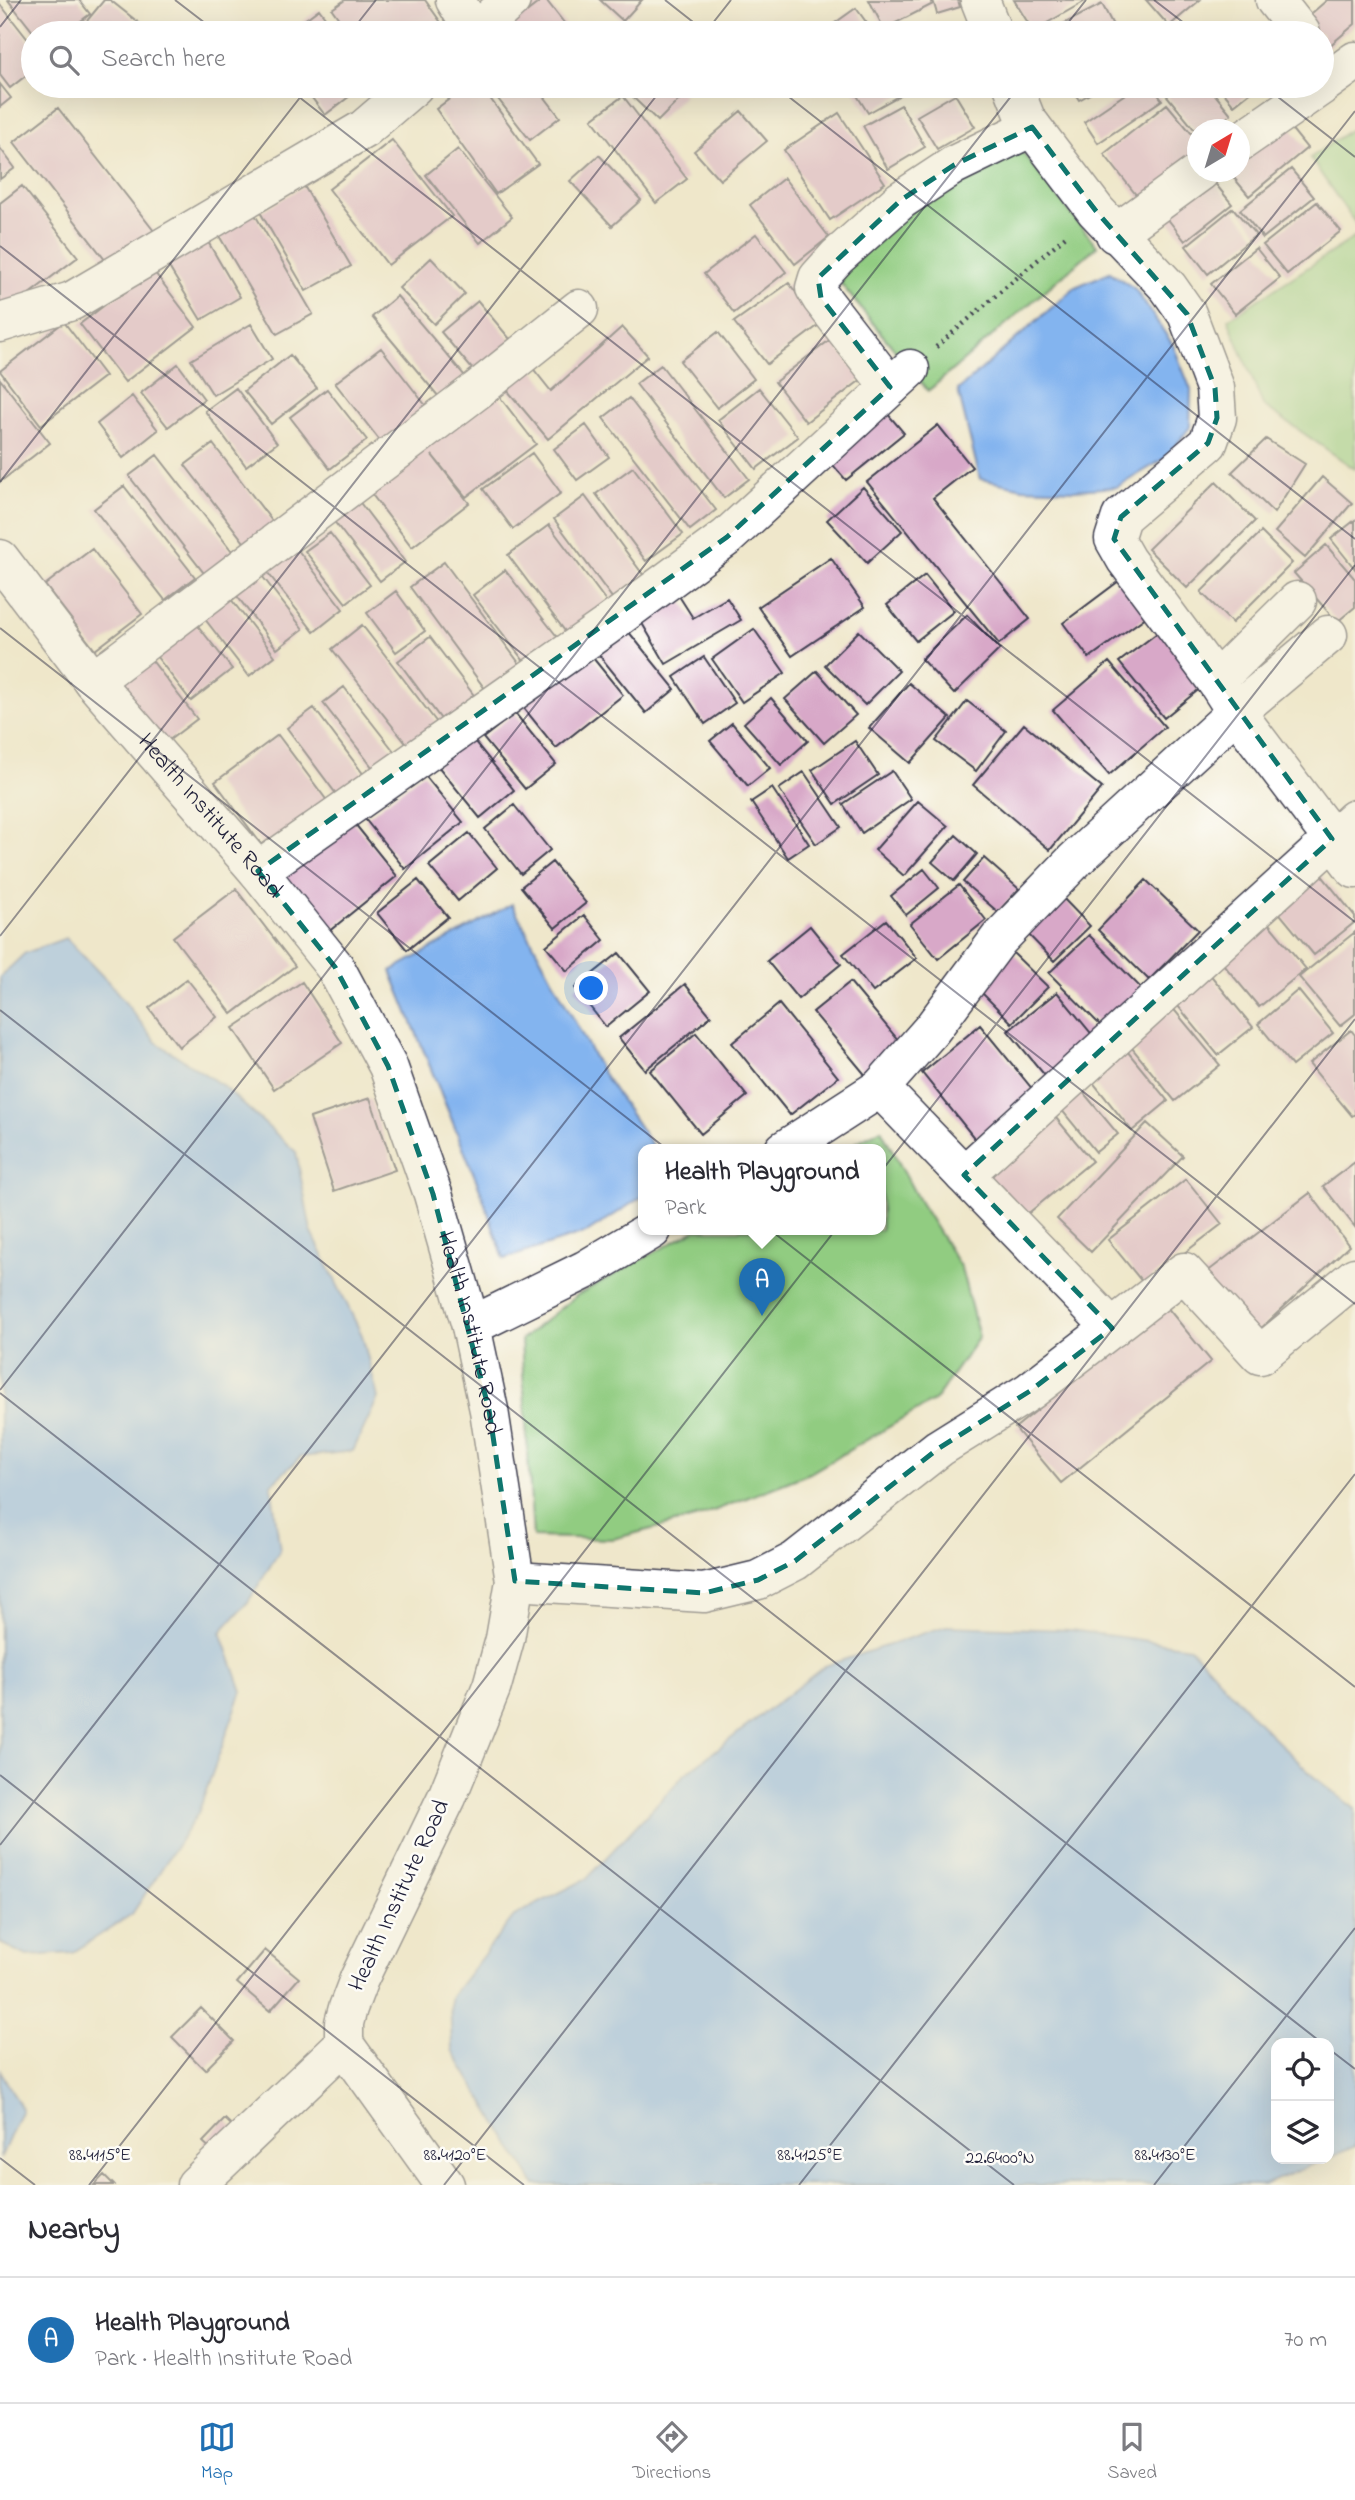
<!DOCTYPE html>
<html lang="en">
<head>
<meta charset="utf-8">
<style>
	body { margin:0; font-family:"Indie Flower",sans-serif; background:#f2f2f3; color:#2b2b33 }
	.controls { position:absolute; right:21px; bottom:21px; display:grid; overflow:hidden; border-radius:14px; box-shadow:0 7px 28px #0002 }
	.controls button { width:63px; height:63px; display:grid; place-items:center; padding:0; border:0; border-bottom:2px solid #e1e1e2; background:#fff; color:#2b2b33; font:35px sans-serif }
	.compass { position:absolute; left:1187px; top:119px; width:63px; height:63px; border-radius:50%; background:#fff; box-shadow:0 7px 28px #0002; rotate:38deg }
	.you { position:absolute; left:592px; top:989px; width:24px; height:24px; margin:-18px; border:5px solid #fff; border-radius:50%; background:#1a73e8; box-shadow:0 0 0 10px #1a73e833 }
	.badge { display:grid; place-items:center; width:46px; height:46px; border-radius:50%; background:#1f6fb2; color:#fff; font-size:23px; font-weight:700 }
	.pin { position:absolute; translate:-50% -58px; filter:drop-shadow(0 2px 4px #0008) }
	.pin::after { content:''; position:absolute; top:37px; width:24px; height:21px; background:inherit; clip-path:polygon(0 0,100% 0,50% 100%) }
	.popup { position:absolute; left:638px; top:1144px; width:248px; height:91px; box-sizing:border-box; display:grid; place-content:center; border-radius:14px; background:#fff; filter:drop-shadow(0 2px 5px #0005); font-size:23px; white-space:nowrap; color:#7c7c81 }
	.popup b { font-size:26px; color:#2b2b33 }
	.popup::after { content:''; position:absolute; left:50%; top:100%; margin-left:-14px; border:14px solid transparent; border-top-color:#fff }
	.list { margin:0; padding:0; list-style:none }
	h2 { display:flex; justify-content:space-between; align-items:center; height:91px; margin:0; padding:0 28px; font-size:30px }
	h2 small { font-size:23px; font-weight:400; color:#7c7c81 }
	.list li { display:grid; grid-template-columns:46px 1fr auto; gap:21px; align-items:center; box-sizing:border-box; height:126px; padding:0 28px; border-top:2px solid #e1e1e2 }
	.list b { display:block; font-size:26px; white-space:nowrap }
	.list p { margin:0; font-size:23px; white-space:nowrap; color:#7c7c81 }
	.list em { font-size:23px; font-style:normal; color:#7c7c81 }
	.icon { flex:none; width:38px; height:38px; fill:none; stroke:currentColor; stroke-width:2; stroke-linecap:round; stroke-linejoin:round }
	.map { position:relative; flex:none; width:1355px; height:2185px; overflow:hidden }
	.search { position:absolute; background:#fff; box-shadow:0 7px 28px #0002; left:21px; right:21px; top:21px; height:77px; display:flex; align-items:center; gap:18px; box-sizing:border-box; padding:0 24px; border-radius:38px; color:#7c7c81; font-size:26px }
	.sheet { height:217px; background:#fff }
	nav { display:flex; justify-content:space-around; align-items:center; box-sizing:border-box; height:98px; border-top:2px solid #e1e1e2; background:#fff; font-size:19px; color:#7c7c81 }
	nav a { display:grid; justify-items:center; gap:4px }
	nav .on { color:#1f6fb2 }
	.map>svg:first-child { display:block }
	.green { fill:#91cc81; stroke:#5a775e; stroke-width:2 }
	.water { fill:#83b4ef; stroke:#526b95; stroke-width:2 }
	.building { fill:#d8a8c8 }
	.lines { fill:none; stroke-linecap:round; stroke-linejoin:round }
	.minor-casing { stroke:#414051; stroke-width:41 }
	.path { stroke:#414051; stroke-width:4.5; stroke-dasharray:2 5; stroke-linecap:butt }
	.minor { stroke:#fff; stroke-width:38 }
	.marked { fill:none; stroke:#0f766e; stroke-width:5; stroke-dasharray:14 9; stroke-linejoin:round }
	.ticks { fill:none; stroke:#22223b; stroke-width:2; stroke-opacity:0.45 }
	.labels { text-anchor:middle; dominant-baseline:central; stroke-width:5; stroke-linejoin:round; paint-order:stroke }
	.street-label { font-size:24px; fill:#22223b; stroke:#fdfcf7 }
	.ticks-label { font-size:18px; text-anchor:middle; fill:#22223b; stroke:#fdfcf7; stroke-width:5; stroke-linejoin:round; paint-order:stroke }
</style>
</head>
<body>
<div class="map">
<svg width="1355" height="2185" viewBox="0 0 1355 2185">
	<rect width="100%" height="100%" fill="#fdfcf7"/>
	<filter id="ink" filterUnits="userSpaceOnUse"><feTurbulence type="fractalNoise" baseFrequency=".0143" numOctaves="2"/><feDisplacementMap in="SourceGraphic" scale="14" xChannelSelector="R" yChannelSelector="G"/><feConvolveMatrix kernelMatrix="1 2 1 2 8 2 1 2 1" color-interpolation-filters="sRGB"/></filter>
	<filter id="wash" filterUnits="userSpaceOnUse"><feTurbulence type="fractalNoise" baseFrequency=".00686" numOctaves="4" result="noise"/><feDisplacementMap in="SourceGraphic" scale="28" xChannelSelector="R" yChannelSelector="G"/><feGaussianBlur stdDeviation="1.57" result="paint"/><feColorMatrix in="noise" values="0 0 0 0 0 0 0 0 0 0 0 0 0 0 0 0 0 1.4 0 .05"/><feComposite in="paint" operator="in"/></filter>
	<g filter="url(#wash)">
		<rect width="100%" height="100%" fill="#efe7cb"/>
		<path class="green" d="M1355,126V223L1310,158Z
			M1019,148L1097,246L928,391L837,279L897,220Z
			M1355,237V469L1263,405L1228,319Z
			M881,1129L919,1201L961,1268L979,1337L935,1400L810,1473L698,1517L613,1539L533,1537L521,1340L577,1295L695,1230H881V1150H843Z"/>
		<path class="water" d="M1110,272L1135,289L1173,345L1191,390L1190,427L1167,457L1117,487L1075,490L1023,488L980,479L958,390L1075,287Z
			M512,904L602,1072L655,1150H643V1196L588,1232L504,1259L480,1189L391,971Z
			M66,938L113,987L156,1042L223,1086L296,1152L311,1231L362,1335L378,1398L353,1451L301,1457L271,1484L280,1550L248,1602L221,1632L242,1691L198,1813L132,1914L72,1953L27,1956L0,1943V977L25,953Z
			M946,1626L1071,1630L1190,1647L1256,1720L1314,1777L1355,1809V2146L1329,2158V2043H1276V2159H1326L1264,2185H535L452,2050L450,1998L514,1916L586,1879L685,1774L825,1666Z
			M0,2070L22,2109L0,2159Z"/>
		<g id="blocks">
			<path class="building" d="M8,0H79L90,14L65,33H34Z
				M104,0H110L139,23L131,33H77Z
				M345,0H425L447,31L444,33H349L332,9Z
				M542,0H546L572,33H517L510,25Z
				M600,0H642L623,21Z
				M869,0H931L933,4L884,29Z
				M933,0H958L960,7L937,14Z
				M1014,0H1087L1033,31Z
				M1146,0H1200L1169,26Z
				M1327,0H1355V24L1328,47L1322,39V33H1317L1305,19Z
				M0,4L33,46V70L10,88L0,75Z
				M1102,4L1117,33H1046Z
				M856,8L874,33H821Z
				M319,9L337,33H287Z
				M666,21L678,33H654Z
				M0,84L11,98L0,107Z
				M303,86H363L325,115Z
				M467,86H481L538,164L496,194L436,109Z
				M488,86H536L560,117L530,140Z
				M621,86H675L684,95L658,121Z
				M851,86H895L900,95L868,113Z
				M1070,86H1104L1079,100Z
				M1137,86H1152L1162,100L1098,143L1084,122Z
				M1159,86H1208L1231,114L1213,130H1198V134Z
				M1218,86H1258L1234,105Z
				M955,94L975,127L937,149L917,116Z
				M623,96L687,179L656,203L592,119Z
				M1167,104L1198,141V156L1141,201L1104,154Z
				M901,105L925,147L888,169L863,126Z
				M58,108L154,231L109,265L14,142Z
				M741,111L767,141L720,180L694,151Z
				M839,113L885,183L830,220L784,150Z
				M1282,117L1307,148L1249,196L1229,172H1240V151Z
				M392,140L452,216L388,265L329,189Z
				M0,148L15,168L0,179Z
				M458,149L512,217L480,243L426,175Z
				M599,155L641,200L612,226L570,181Z
				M1291,169L1314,197L1263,238L1240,210Z
				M1209,176L1232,204L1185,241L1163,213Z
				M784,178L829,237L795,264L750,205Z
				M22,186L78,257L0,316V203Z
				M304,186L351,266L306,291L260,212Z
				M1317,202L1341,231L1287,274L1263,245Z
				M1233,208L1256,235L1208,274L1186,246Z
				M254,213L313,314L277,334L218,234Z
				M756,234L786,272L734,313L704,274Z
				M204,235L240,297L201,320L164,259Z
				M1256,248L1280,278L1235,314L1211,284Z
				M431,258L465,294L434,324L399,288Z
				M152,269L196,327L125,382L80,324Z
				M789,283L819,325L767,364L734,322Z
				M397,296L465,376L439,397L372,317Z
				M478,301L515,345L478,376L441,332Z
				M64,322L105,376L41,425L0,371Z
				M251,324L272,359L213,395L191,360Z
				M622,327L648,356L548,439L502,384L527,361L551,391Z
				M718,332L754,379L717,408L680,361Z
				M831,339L862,379L806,422L775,382Z
				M381,348L430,411L385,447L335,383Z
				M290,355L317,388L271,424L244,391Z
				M178,364L204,399L168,427L141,393Z
				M661,365L749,479L724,498L636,384Z
				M0,379L50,443L0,482Z
				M236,388L277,443L246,466L205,411Z
				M759,388L798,437L756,469L718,420Z
				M327,389L367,440L330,469L290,417Z
				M495,391L536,444L466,497L432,455L469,503L412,547L367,488Z
				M132,396L158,430L123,458L97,424Z
				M629,398L716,510L690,530L603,418Z
				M881,406L904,433L846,480L825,456Z
				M586,425L609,457L577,480L554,449Z
				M938,425L972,467L933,498L1030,619L999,644L867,482Z
				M1266,439L1305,464L1274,513L1232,472Z
				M213,444L275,525L247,546L185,465Z
				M532,453L561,493L513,529L483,489Z
				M157,455L235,555L207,577L129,476Z
				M633,467L683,534L646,561L596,494Z
				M1322,477L1352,503L1305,558L1275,532Z
				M1216,482L1255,521L1187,588L1148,549Z
				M124,486L195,577L165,600L94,509Z
				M863,487L902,531L867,563L827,520Z
				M585,496L644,576L613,599L554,519Z
				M358,500L405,562L380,581L333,520Z
				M1355,520V569L1331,539Z
				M549,525L612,609L571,639L508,555Z
				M1261,532L1292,563L1232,623L1201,592Z
				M330,533L370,585L346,603L305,551Z
				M291,541L343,609L314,632L261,564Z
				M1326,545L1355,579V607L1337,622L1294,573Z
				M92,549L142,614L95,650L45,585Z
				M831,558L865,607L792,656L758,607Z
				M444,562L525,671L491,697L410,587Z
				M256,568L303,629L277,649L231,588Z
				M505,570L559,639L527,665L473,595Z
				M925,575L954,611L916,641L887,605Z
				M1123,578L1150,614L1089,658L1063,623Z
				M672,585L693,618L727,598L741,620L666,664L633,608Z
				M396,591L425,631L396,652L367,613Z
				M227,594L275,656L249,676L201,614Z
				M967,615L1000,649L954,694L921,659Z
				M191,617L232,669L191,701L150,648Z
				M362,625L441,728L412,751L332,649Z
				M754,629L785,673L742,702L712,659Z
				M628,631L675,689L646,713L599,655Z
				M859,631L899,671L865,705L825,665Z
				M1160,631L1203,686L1164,718L1119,662Z
				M430,637L482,706L449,730L398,661Z
				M589,653L623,695L556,748L523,707Z
				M147,654L197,719L160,747L110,682Z
				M704,657L735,703L705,724L674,677Z
				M1109,662L1165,727L1109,775L1053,710Z
				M817,671L856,715L824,743L785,699Z
				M909,683L950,718L910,763L869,728Z
				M344,687L397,755L376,772L323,703Z
				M771,698L808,741L781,765L744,723Z
				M967,701L1006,731L976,771L936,741Z
				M314,708L364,775L337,795L287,728Z
				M515,713L556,764L525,789L483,738Z
				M732,723L770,768L748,786L710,741Z
				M1024,724L1102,788L1050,850L973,785Z
				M278,735L328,802L264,848L215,782Z
				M471,737L514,790L480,818L437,765Z
				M855,741L878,775L835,804L812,770Z
				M892,771L911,799L862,833L843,804Z
				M804,772L841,827L816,844L779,789Z
				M423,773L463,822L405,869L365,819Z
				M772,788L809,844L788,858L751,802Z
				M918,801L948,826L904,876L875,850Z
				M514,805L550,850L521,874L485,829Z
				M351,819L397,876L322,937L276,879Z
				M469,833L497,868L458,901L429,866Z
				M956,835L977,854L954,881L932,862Z
				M984,858L1019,889L998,912L963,882Z
				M552,862L586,903L555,928L521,887Z
				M1315,867L1355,916V922L1314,955L1271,903Z
				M924,869L939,888L906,915L891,896Z
				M418,880L448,917L407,950L377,913Z
				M1146,880L1198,930L1149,980L1098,930Z
				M959,885L986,920L938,959L910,924Z
				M236,889L295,966L232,1014L173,937Z
				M1058,893L1090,926L1054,961L1022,928Z
				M1260,913L1306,969L1259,1007L1213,952Z
				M584,915L604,940L567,971L546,946Z
				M886,920L917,958L873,992L843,954Z
				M810,926L841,964L798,999L767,961Z
				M1355,932V1014L1340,1026L1299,977Z
				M1089,935L1143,990L1104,1029L1049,973Z
				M1012,952L1048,987L1012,1023L979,990Z
				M619,953L650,991L606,1027L575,988Z
				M1204,967L1253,1027L1218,1055L1169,995Z
				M187,979L217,1017L179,1047L149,1008Z
				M302,982L342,1043L274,1089L233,1028Z
				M850,982L909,1053L872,1083L813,1012Z
				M685,984L711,1016L645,1070L619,1038Z
				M1298,990L1333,1033L1292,1066L1258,1024Z
				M1057,992L1095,1038L1047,1078L1008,1031Z
				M779,1004L838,1077L790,1115L732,1043Z
				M1171,1006L1220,1065L1175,1101L1127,1042Z
				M980,1025L1034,1091L975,1139L922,1073Z
				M1351,1030L1355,1035V1114L1352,1116L1309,1064Z
				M696,1033L747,1096L701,1134L650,1071Z
				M1123,1046L1168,1101L1132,1131L1087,1075Z
				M1078,1086L1118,1134L1096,1152L1056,1103Z
				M370,1098L395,1170L334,1191L310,1118Z
				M1051,1112L1092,1161L1020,1220L980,1170Z
				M1147,1123L1183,1156L1091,1252L1057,1219Z
				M1355,1162V1227L1323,1186Z
				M1186,1179L1222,1224L1144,1284L1108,1240Z
				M1310,1193L1349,1246L1257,1332L1198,1279Z
				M1166,1306L1211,1361L1061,1483L1015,1428Z
				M265,1950L299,1978L270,2011L237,1983Z
				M201,2008L234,2041L205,2070L172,2037Z
				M225,2119L244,2137L223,2160L203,2142Z
				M104,2175L114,2185H94Z"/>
		</g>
	</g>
	<g filter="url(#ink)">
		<use href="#blocks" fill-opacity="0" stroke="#414051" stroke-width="2"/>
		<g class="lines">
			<defs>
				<g id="minor">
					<path d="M455,0L475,33L511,0"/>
					<path d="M980,0L993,33"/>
					<path d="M1275,0L1301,33"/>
					<path d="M1322,85L1355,61"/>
					<path d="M1013,86L1026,119L1096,211L1168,287L1187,314L1215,388L1217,418L1208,443L1121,517L1114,539L1126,560L1216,681L1236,712L1355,869"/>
					<path d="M1240,142L1321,86"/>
					<path d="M1115,234L1200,172"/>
					<path d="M0,323L72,301L364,129L414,86"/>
					<path d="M890,387L821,298L815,288L818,278L837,257L901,200L954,165L1032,127"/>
					<path id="s1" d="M0,559L93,681L258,871L335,967L388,1066L433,1194L471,1326L489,1410L515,1581L505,1639L492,1686L447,1797L359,1979L348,2008L344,2023V2044L445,2185"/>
					<path d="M93,681L476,391L579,309"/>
					<path d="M1216,681L1297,601"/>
					<path d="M258,871L605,627L727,537L910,369"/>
					<path d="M880,1088L1112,1328"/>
					<path d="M784,1150L880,1088L932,1029L999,939L1075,860L1236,712L1328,635"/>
					<path d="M964,1175L1355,819"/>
					<path d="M471,1326L585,1270L652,1230"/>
					<path d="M515,1581L704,1593L758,1580L795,1561L939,1448L1030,1391L1184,1272L1260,1355L1355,1277"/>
					<path d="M196,2185L344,2044"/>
				</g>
			</defs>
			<use href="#minor" class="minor-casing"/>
			<path class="path" d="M936,347L1068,234"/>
			<use href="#minor" class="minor"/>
		</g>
	</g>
	<path d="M0 0H1355V2185H0ZM1032,127L1096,211L1187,314L1215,388L1217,418L1208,443L1121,517L1114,539L1332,839L964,1175L1112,1328L1030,1391L939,1448L795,1561L758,1580L704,1593L515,1581L489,1410L433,1194L388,1066L335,967L258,871L727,537L890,387L821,298L818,278L901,200L954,165Z" fill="#efe7cb" fill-opacity=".55" fill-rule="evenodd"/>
	<path class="marked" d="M1032,127L1096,211L1187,314L1215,388L1217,418L1208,443L1121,517L1114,539L1332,839L964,1175L1112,1328L1030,1391L939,1448L795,1561L758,1580L704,1593L515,1581L489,1410L433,1194L388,1066L335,967L258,871L727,537L890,387L821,298L818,278L901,200L954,165Z"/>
	<path class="ticks" d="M175,0L218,33M665,0L707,33M1154,0L1197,33M0,27L21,0M350,33L376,0M705,33L731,0M1060,33L1086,0M285,86L1355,922M775,86L1355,539M1264,86L1355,157M0,246L1355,1304M0,482L309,86M0,628L1355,1687M0,936L664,86M0,1010L1322,2043M0,1390L1019,86M0,1393L1014,2185M0,1775L524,2185M0,1845L1355,111M1329,2049L1355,2069M0,2158L35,2185M89,2185L1355,565M444,2185L1355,1019M799,2185L1355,1474M1154,2185L1355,1928"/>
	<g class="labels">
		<g class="street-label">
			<text stroke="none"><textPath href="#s1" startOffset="332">Health Institute Road</textPath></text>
			<text stroke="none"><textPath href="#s1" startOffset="920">Health Institute Road</textPath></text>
			<text transform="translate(400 1896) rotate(-65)">Health Institute Road</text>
		</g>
	</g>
	<g class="ticks-label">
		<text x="100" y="2160">88.4115°E</text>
		<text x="455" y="2160">88.4120°E</text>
		<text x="810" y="2160">88.4125°E</text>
		<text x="1165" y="2160">88.4130°E</text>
		<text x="1000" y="2163">22.6400°N</text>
	</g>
</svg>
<div class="controls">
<button><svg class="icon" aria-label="locate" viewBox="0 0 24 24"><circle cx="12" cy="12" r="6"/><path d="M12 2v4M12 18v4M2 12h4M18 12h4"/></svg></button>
<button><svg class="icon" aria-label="layers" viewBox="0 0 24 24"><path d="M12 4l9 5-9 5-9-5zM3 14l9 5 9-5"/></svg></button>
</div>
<svg class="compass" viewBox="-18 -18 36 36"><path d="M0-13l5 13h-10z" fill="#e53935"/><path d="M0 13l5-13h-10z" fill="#7c7c81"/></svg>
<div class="you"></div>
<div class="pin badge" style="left:762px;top:1316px">A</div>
<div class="popup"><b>Health Playground</b>Park</div>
<div class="search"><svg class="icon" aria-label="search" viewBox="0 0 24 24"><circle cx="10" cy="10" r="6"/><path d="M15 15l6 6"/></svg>Search here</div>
</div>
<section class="sheet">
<h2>Nearby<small></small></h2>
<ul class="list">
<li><span class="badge">A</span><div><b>Health Playground</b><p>Park · Health Institute Road</p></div><em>70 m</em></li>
</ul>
</section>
<nav>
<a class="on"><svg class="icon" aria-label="map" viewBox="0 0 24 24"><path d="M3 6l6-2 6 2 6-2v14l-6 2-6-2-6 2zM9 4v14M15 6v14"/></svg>Map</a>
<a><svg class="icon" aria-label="directions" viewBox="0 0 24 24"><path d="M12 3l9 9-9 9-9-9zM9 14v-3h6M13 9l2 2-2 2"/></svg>Directions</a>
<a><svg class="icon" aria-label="saved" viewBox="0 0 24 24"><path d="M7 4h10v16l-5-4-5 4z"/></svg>Saved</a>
</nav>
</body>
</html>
